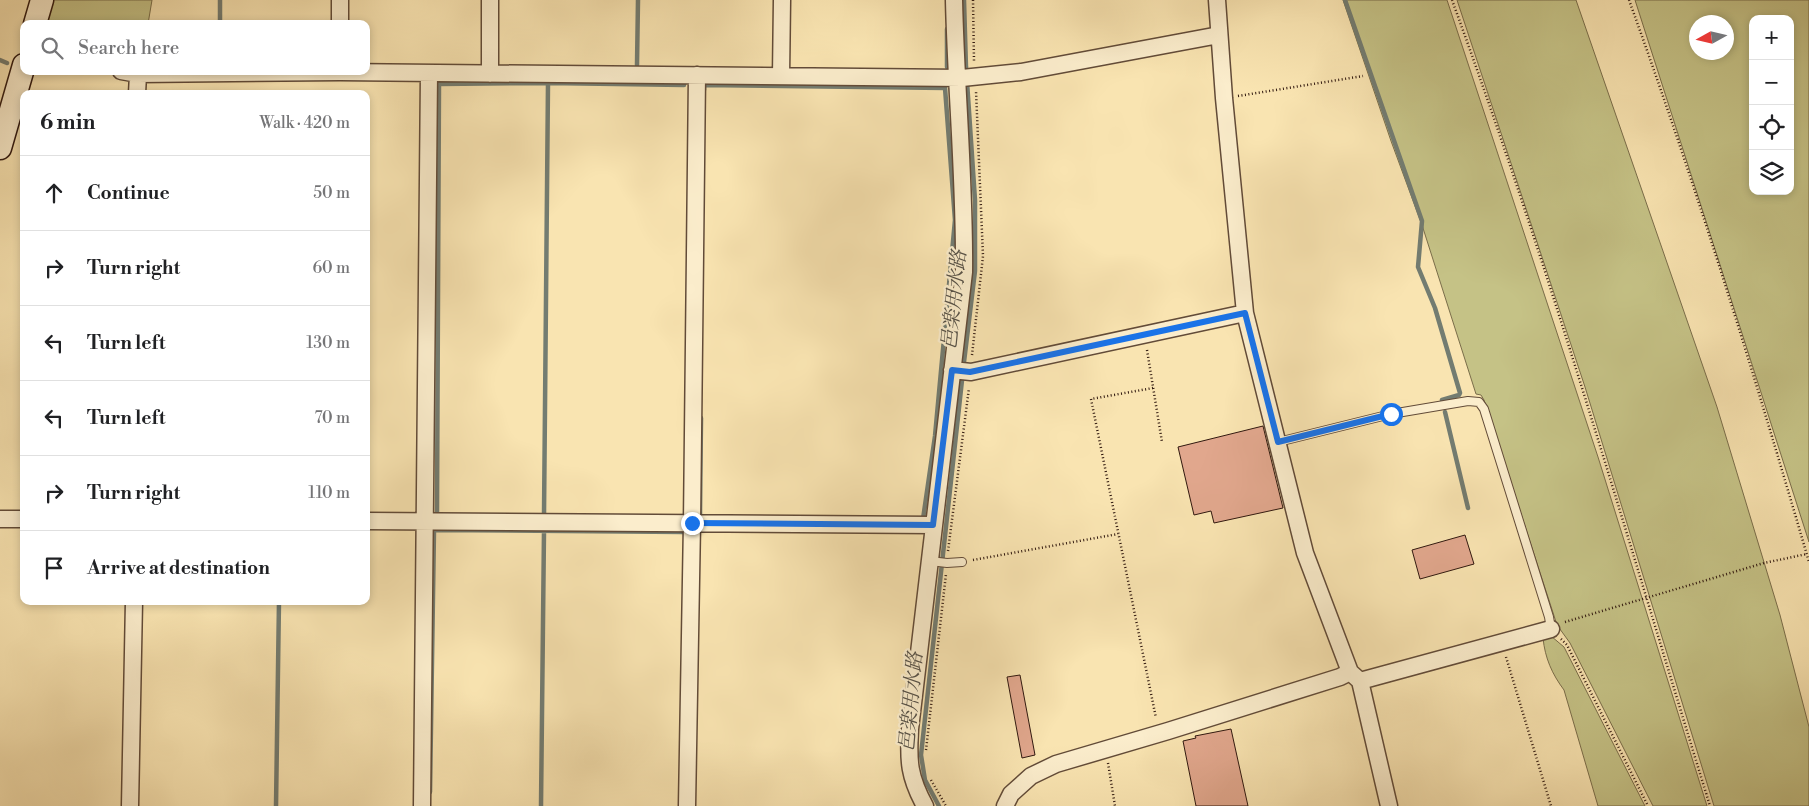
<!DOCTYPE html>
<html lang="en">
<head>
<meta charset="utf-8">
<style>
	body { margin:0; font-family:"Libre Bodoni","Noto Serif JP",serif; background:#f2f2f2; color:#202124 }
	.controls { position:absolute; right:15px; top:15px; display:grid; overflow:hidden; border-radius:10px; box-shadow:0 2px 8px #0003 }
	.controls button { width:45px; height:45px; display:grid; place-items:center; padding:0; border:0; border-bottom:1px solid #e0e0e0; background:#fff; color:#202124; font:25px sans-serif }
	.compass { position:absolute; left:1689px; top:15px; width:45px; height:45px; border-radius:50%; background:#fff; box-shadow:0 2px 8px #0003; rotate:262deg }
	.stop { position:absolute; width:15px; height:15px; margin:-11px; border:4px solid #1a73e8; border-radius:50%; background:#fff }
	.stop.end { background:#1a73e8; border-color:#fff; box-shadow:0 1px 5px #0008 }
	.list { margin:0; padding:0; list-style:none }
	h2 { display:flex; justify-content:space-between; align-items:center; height:65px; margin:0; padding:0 20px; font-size:21px }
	h2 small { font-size:16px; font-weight:400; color:#757577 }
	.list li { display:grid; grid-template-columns:32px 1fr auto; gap:15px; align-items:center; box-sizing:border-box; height:75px; padding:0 20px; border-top:1px solid #e0e0e0 }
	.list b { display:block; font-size:19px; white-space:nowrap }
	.list em { font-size:16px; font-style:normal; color:#757577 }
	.icon { flex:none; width:28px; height:28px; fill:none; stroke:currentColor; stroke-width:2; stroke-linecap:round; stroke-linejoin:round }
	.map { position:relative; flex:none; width:1809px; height:806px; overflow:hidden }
	.search { position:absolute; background:#fff; box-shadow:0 2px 8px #0003; left:20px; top:20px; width:350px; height:55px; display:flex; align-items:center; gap:12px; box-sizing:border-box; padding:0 18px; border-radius:10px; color:#757577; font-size:19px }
	.panel { position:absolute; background:#fff; box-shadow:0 2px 8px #0003; left:20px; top:90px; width:350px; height:515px; border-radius:10px }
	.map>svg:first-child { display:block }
	.green { fill:#c5c286; stroke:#7a6d4a; fill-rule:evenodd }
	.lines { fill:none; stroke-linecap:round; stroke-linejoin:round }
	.stream { stroke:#737c71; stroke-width:4.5 }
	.building { fill:#e1a78d; stroke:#30180f }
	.lane-casing { stroke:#624b38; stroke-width:10 }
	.street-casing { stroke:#624b38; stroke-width:19 }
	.secondary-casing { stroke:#30180f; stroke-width:25 }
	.path { stroke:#30180f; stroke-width:2.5; stroke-dasharray:1 2.5; stroke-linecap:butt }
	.lane { stroke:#fbedcc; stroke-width:8 }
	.street { stroke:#fbedcc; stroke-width:16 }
	.secondary { stroke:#fbedcc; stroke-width:22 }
	.route { stroke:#1a73e8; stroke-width:6 }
	.labels { text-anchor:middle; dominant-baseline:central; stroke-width:4.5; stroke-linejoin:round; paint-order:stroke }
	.water-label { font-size:20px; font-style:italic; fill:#575248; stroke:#fbedcc }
</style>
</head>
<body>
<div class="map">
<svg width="1809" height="806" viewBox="0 0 1809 806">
	<rect width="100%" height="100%" fill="#f9e4b1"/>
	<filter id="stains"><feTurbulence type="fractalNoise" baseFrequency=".004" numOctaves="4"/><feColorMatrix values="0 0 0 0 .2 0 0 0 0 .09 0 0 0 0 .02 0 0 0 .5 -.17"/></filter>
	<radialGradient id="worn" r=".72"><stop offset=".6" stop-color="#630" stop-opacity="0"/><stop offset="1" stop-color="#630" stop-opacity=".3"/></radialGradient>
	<path class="green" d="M51,0H152L148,24H45Z
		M1343,0H1447L1598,457L1707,806H1653L1570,643L1557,625L1484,400L1481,395L1476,394L1422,225L1391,141Z
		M1457,0H1576L1717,407L1780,615L1809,727V806H1714L1585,387Z
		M1635,0H1809V542ZM1753,19H1790V191H1753ZM1726,22V52H1696V22Z
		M1551,636L1564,647L1645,806H1598L1564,690C1552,674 1545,658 1543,638Z"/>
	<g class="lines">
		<path class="stream" d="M1345,0L1422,221L1418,267L1435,308L1460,393L1459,395L1442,400
			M220,24V0
			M947,29V67
			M0,60L7,63
			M637,65L638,0
			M704,90V85L945,88L955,220L935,436L923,519
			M1445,412L1468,508
			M437,512L439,84L548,83L684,85
			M700,514L701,418
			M544,516L548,83
			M430,792L434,530L683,532
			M276,806L279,601
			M541,806L544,531
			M939,806L925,780L921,755L964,362L975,271V200L966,67L964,0"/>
	</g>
	<path class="building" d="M1263,426L1283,508L1214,523L1211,511L1194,515L1178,447Z
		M1465,535L1474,564L1420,579L1412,550Z
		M1020,675L1035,755L1022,758L1007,677Z
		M1231,729L1248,806H1196L1183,741L1196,738L1195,736Z"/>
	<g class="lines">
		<defs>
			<path id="lane" d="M1278,442L1391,414L1468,401L1479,402L1484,409L1549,617L1551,629
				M930,561L947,563L962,562"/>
			<path id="street" d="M1217,0L1224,98L1245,313L1305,553L1350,672L1360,681L1389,806
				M340,24V0
				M121,71L138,74L340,72L962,78L1021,72L1219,35
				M490,74V0
				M781,76L782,0
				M137,94L138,74
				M952,370L971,372L1245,313
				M0,519H24
				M366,521L933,525
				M1360,681L1551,629
				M130,806L134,601
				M422,806L429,73
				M687,806L692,523L697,75
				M925,806C909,777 908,761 910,729L964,272C965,181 956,91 954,0
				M1005,806L1011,794L1031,776L1056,764L1168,731L1340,677L1350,672"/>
			<path id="secondary" d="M35,24L42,0
				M0,148L24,65"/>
		</defs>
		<use href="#lane" class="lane-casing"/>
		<use href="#street" class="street-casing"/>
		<use href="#secondary" class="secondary-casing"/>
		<path class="path" d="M973,0L974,61
			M1452,0C1549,265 1627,537 1710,806
			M1629,0C1696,185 1754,373 1809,562
			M1238,96L1363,76
			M1147,350L1162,442
			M972,355L983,256L976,91
			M1153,388L1091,399L1156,718
			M948,551L969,388
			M973,560L1118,534
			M1565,622L1764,563L1807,554
			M1561,639L1567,645L1648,806
			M1506,657L1551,806
			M926,750L946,574
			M1108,763L1115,806
			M931,780L946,806"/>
		<use href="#lane" class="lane"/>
		<use href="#street" class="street"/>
		<use href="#secondary" class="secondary"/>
	</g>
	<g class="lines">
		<path class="route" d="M692,523L933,525L952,370L970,372L1245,313L1278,442L1391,414"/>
	</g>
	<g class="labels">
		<g class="water-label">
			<text transform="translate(955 300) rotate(-84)">邑楽用水路</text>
			<text transform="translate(912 702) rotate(-85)">邑楽用水路</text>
		</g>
	</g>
	<rect width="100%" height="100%" filter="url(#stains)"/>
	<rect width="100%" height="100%" fill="url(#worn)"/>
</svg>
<div class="controls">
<button>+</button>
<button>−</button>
<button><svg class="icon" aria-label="locate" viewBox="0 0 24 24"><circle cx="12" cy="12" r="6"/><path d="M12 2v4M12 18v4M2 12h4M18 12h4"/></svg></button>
<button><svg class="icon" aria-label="layers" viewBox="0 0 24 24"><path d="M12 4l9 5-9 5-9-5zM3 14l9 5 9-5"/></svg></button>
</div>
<svg class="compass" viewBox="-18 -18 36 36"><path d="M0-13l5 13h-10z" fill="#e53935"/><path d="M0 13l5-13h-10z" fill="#757577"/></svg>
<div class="stop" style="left:1391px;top:414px"></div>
<div class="stop end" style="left:692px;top:523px"></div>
<div class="search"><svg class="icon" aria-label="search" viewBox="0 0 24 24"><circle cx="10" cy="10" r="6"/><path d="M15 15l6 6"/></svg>Search here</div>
<section class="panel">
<h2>6 min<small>Walk · 420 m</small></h2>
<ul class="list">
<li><svg class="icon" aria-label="ahead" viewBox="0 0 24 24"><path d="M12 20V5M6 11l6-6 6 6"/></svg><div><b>Continue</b></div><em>50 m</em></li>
<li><svg class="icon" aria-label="right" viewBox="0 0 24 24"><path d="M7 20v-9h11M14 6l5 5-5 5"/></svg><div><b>Turn right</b></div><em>60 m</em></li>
<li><svg class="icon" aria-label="left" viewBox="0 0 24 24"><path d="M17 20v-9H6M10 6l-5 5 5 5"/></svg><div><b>Turn left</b></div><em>130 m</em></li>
<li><svg class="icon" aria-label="left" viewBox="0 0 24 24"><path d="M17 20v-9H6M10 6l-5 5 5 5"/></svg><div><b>Turn left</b></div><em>70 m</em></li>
<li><svg class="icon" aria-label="right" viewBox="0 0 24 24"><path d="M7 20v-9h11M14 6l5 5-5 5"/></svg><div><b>Turn right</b></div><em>110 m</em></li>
<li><svg class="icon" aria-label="arrive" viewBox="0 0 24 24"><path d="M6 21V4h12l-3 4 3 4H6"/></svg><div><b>Arrive at destination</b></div></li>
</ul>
</section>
</div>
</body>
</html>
